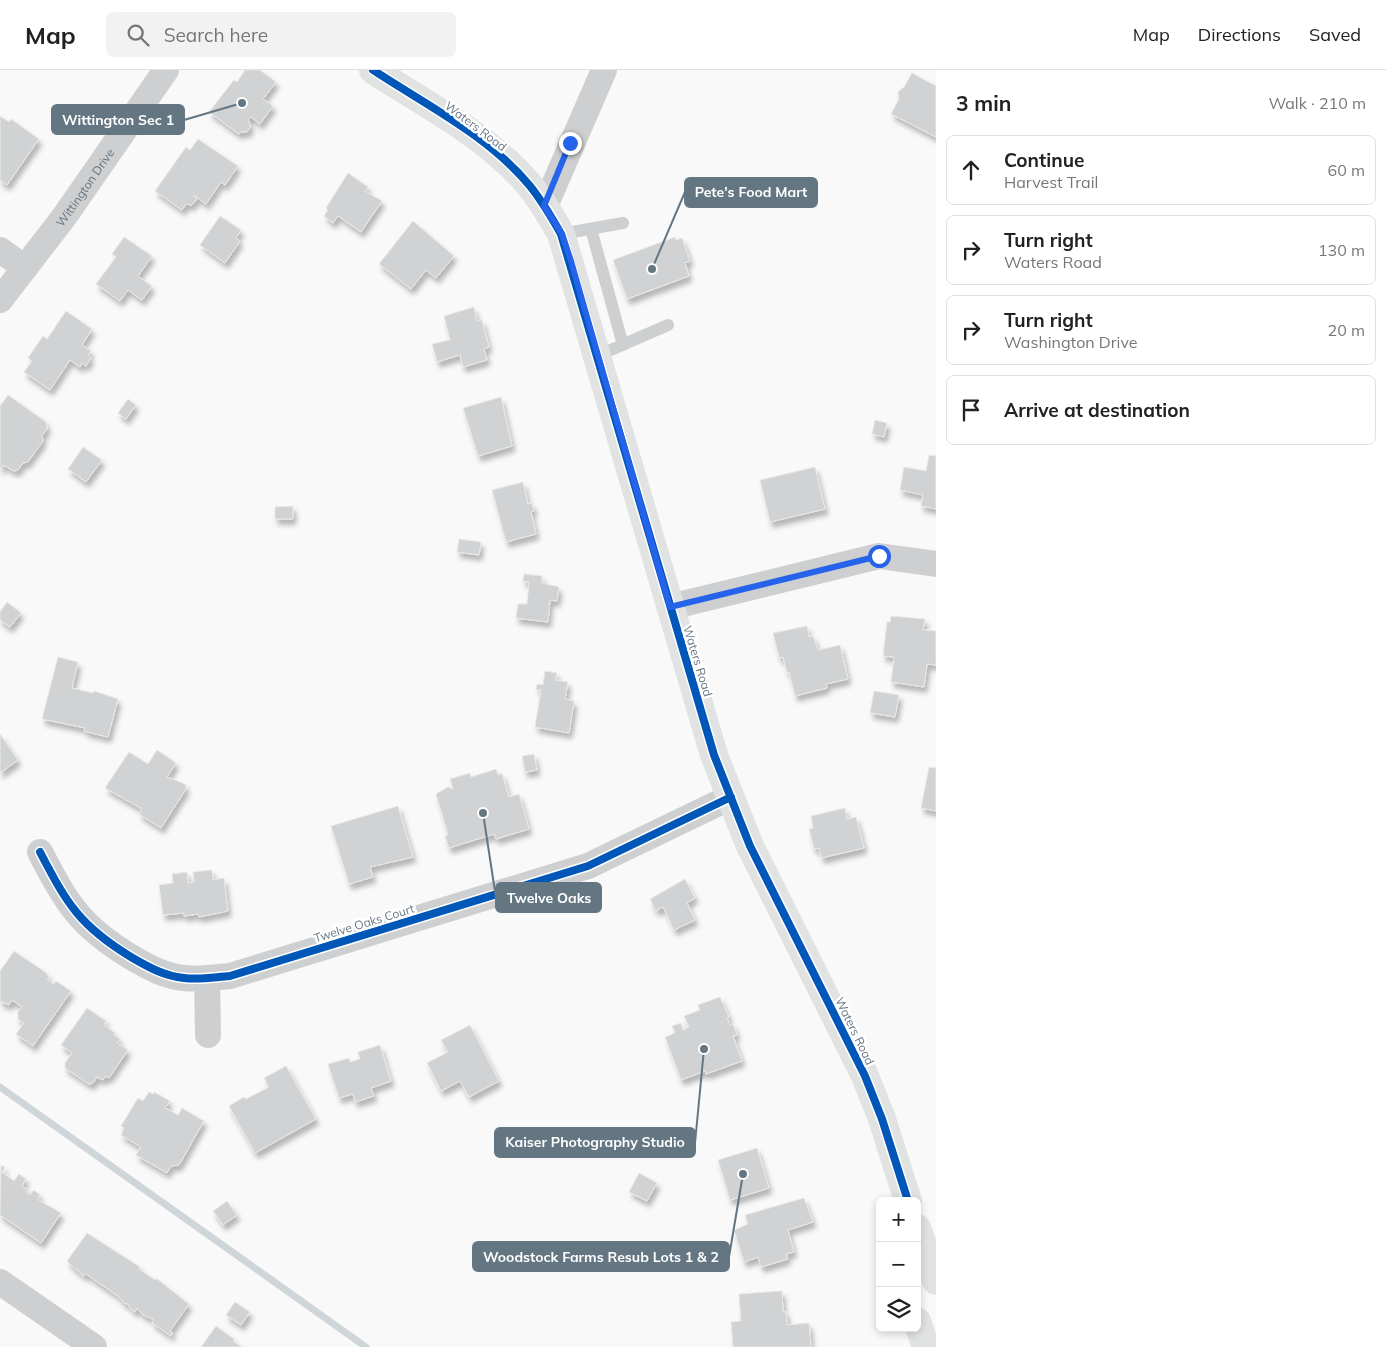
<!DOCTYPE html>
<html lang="en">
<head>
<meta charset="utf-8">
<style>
	body { margin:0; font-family:Mulish,sans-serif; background:#f2f2f2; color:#222 }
	.controls { position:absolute; right:15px; bottom:15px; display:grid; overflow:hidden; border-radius:8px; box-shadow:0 2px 8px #0003 }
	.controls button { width:45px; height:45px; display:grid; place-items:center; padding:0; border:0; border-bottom:1px solid #e0e0e0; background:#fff; color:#222; font:25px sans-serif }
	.stop { position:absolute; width:15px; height:15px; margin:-11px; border:4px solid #2563eb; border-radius:50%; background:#fff }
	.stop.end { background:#2563eb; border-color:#fff; box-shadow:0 1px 5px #0008 }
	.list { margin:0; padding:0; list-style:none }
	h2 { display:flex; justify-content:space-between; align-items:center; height:65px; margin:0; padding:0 20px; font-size:21px }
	h2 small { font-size:16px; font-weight:400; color:#767676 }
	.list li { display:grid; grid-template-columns:32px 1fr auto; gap:15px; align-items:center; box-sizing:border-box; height:70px; margin:0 10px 10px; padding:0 10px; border:1px solid #e0e0e0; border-radius:8px }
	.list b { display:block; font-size:19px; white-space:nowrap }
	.list p { margin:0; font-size:16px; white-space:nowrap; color:#767676 }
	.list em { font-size:16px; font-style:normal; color:#767676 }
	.icon { flex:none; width:28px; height:28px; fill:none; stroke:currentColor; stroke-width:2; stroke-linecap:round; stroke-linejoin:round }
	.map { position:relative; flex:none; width:936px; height:1277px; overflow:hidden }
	header { display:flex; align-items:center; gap:30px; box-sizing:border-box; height:70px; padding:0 25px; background:#fff; border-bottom:1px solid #e0e0e0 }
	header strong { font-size:24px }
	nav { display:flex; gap:28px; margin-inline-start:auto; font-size:18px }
	.search { width:350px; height:45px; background:#f2f2f2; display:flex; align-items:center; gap:12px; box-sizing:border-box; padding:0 18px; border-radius:8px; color:#767676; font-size:19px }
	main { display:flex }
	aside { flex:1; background:#fff }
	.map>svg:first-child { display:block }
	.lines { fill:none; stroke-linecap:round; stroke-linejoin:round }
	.stream { stroke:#ced6d9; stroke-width:7 }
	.building { fill:#d0d2d3; stroke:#e8e8e8; filter:url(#shadow) }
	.lane { stroke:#cecfd0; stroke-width:12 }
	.street { stroke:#cecfd0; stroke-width:26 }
	.secondary { stroke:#e1e2e2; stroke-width:28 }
	.cycleway-casing { stroke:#fff; stroke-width:11 }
	.cycleway { stroke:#0057b8; stroke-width:8 }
	.route { stroke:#2563eb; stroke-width:6 }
	.labels { text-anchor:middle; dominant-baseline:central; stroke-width:5; stroke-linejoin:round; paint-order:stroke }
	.street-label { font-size:12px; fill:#657683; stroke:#fff }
	.leader { fill:none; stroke:#657683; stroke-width:2 }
	.callout-dot { fill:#657683; stroke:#fff; stroke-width:2 }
	.callout { fill:#657683; stroke:#657683; stroke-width:2 }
	.callout-label { font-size:14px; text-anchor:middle; font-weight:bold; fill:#fff }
</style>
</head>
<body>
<header>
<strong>Map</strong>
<div class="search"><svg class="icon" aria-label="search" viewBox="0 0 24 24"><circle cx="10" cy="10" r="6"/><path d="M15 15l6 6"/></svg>Search here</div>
<nav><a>Map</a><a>Directions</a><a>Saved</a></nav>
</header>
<main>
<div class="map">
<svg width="936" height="1277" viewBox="0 0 936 1277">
	<defs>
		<filter id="shadow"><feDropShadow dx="3" dy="5.5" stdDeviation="2.5" flood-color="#0004"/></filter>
	</defs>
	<rect width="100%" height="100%" fill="#f9f9f9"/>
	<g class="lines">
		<path class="stream" d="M0,1017L366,1277"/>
	</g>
	<path class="building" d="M245,0H260L276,12L263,29L273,36L260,54L251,47L248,50L251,56L247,62H241L239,64L209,42L234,10L237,12Z
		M912,3L936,16V67L891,44L899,29L898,22L904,17Z
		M0,46L9,52L11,49L39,69L7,115L0,110Z
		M198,69L238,96L225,115L221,112L206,134L194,125L197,129L192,135L186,134L182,140L155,121L186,77L190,80Z
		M348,103L368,117L365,121L382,131L361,162L338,146L333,153L324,146L328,140L326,138Z
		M220,146L241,160L236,168L240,171L225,193L200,175Z
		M413,151L454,186L436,208L426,200L411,219L379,194Z
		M124,167L152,186L138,206L152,216L142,230L128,220L120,231L96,214L116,187L112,184Z
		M675,167L676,170L682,168L690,191L685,193L689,206L627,229L613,190Z
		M474,237L477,251L482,250L489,277L484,279L487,290L463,297L460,285L437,292L432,274L450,270L444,246Z
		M66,241L92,259L82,275L91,281L88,285L91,288L86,296L82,293L80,297L70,290L50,320L24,302L32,291L28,288L43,266L47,269Z
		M8,325L46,352L47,359L42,366L43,371L28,392L23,393L18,400L14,401L3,395L0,400V336Z
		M501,327L512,376L478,386L463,338Z
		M128,329L136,335L126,349L118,343Z
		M875,350L887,353L884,367L872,364Z
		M83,377L102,390L86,412L68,399Z
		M929,385L936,386V439L921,436L923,425L900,420L904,397L926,401Z
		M815,397L825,439L770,452L760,410Z
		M523,412L528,434L532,433L534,441L531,442L536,464L506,472L492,420Z
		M293,436V449H275V437Z
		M459,469L481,472L479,485L457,482Z
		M524,504L542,506V513L559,517L557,531L550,530L548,552L516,548L518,534H527L529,512L523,511Z
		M7,532L21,543L10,557L0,550V542Z
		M891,546L925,549L923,560L936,561V595L927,594L924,617L891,612L894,587L883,586L887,552H890Z
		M807,556L809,567L813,566L818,580L840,575L848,609L826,614L827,618L795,626L789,602L787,603L783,587L779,588L773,563Z
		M58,587L78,592L72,618L93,623L94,621L118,629L108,667L84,661L85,658L42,649Z
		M545,601L557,603L555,610L568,612L565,629L574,631L569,663L535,657L541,620H536L537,614L543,615Z
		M874,621L899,625L895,647L870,643Z
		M0,664L18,690L0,703Z
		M157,680L176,693L167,707L185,714L186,719L161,758L139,744L142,739L105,718L129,682L148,694Z
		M534,684L537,700L525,702L522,686Z
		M929,697L936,698V741L921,738Z
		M496,699L498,705L502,704L509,727L519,724L529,759L496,769L494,764L449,778L445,766L448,765L436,724L448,717L453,719L450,709L470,703L471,707Z
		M398,736L413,787L370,797L373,807L349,814L331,756Z
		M845,738L847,749L856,747L864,778L821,788L819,778L814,779L809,759L813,758L811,746Z
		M212,800L213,810L224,808L228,841L199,847L198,844L184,846V843L163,845L159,815L173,813L172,804L187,802L188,813L194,812L193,802Z
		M685,809L695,828L687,833L695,850L674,860L663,837L656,841L650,829Z
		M14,881L45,902L49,907L47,909L54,914L56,911L71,921L33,976L16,964L24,953L18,949V942L22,937L12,930L9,935L0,931V901Z
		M720,927L729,947L727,948L730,955L733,954L737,965L733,966L742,991L706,1004L705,1001L681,1010L665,967L675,963L672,956L681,953L683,960L689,957L684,946L700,940L698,935Z
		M87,938L106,951L104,955L115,963L114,965L120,969L117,973L128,980L109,1008L106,1006L103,1010L97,1007L93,1013L89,1014L65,998V993L72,983L61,975Z
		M470,955L499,1011L469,1027L460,1011L441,1021L427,993L448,982L441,970Z
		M380,975L391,1011L371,1018L374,1026L355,1032L353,1024L339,1028L328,994L349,988L350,992L360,989L358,982Z
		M286,996L316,1049L255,1083L229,1036L244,1027L246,1029L269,1017L264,1008Z
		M149,1022L153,1024L154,1022L170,1031L165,1038L178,1045L182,1038L204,1051L179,1095L171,1096L167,1103L136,1085L141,1077L121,1065L124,1058L121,1056L138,1028L143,1031Z
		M757,1078L769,1118L730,1130L718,1090Z
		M1,1095L5,1098L2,1102L14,1111L19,1104L26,1109L22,1116L28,1120L27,1123L30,1125L34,1120L40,1125L37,1129L61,1143L41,1173L0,1145Z
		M639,1103L657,1113L647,1131L629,1122Z
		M804,1128L813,1152L788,1160L794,1182L786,1184L788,1189L761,1197L758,1187L744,1192L734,1160L748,1154L745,1145Z
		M227,1131L237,1145L223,1155L213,1141Z
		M87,1163L140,1197L139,1199L155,1210L156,1208L189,1234L170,1261L173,1263L171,1266L152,1253L154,1250L142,1244L137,1238L135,1242L129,1237L130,1235L124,1233L118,1226L86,1204L84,1206L78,1201L79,1200H76L67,1191Z
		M782,1221L783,1242H786L787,1255L809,1253L811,1277H733L731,1252L741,1251L739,1224Z
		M235,1232L250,1242L241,1255L226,1245Z
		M216,1256L234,1269L233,1271L242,1277H201Z"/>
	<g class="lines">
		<path class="lane" d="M591,159L623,275
			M561,164L623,153
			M597,286L668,255"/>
		<g class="street">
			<path d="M545,136L604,0"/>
			<path d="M0,180L25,198"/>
			<path id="s1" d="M0,230L64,147L166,0"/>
			<path d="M670,537L879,486L936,494"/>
			<path d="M40,782C67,834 80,856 131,887C148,897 164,906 184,908C200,910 215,907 230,906L588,796L731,727"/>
			<path d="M207,908L208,965"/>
			<path d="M0,1212L94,1277"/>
		</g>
		<path class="secondary" d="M373,0C426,35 489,66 530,116C542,131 552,148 561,164L714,685L750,776L865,1006L882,1049L908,1131
			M917,1158L936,1211
			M917,1251L926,1277"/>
		<defs>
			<path id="cycleway" d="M373,0C426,35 489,66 530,116C542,131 552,148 561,164L714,685L750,776L865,1006L882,1049L908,1131
				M40,782C67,834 80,856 131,887C148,897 164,906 184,908C200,910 215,907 230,906L588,796L731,727"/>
		</defs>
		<use href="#cycleway" class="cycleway-casing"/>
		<use href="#cycleway" class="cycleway"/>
	</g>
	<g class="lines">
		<path class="route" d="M570,73L544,136L562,164L571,191L670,537L879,486"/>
	</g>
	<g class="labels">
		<g class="street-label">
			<text transform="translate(476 56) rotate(37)">Waters Road</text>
			<text stroke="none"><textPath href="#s1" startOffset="141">Wittington Drive</textPath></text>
			<text transform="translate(698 591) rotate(73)">Waters Road</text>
			<text transform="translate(364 853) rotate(-17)">Twelve Oaks Court</text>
			<text transform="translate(855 961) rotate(64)">Waters Road</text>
		</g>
	</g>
	<path class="leader" d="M242 33L184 50M652 199L685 122M483 743L496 828M704 979L695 1073M743 1104L729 1187"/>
	<g class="callout-dot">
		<circle cx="242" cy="33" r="5"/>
		<circle cx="652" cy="199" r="5"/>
		<circle cx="483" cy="743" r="5"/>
		<circle cx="704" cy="979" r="5"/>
		<circle cx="743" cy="1104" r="5"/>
	</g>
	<g class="callout">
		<rect x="52" y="35" width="132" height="29" rx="5"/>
		<rect x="685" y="108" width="132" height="29" rx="5"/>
		<rect x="496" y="813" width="105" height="29" rx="5"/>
		<rect x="495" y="1058" width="200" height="29" rx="5"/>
		<rect x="473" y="1172" width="256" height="29" rx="5"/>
	</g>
	<g class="callout-label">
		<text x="118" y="55">Wittington Sec 1</text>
		<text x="751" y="127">Pete's Food Mart</text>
		<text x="549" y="833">Twelve Oaks</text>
		<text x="595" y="1077">Kaiser Photography Studio</text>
		<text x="601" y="1192">Woodstock Farms Resub Lots 1 &amp; 2</text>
	</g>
</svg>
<div class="controls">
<button>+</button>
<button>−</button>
<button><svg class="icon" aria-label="layers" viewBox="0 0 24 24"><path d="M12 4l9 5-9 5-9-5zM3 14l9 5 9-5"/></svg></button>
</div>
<div class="stop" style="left:879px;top:486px"></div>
<div class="stop end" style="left:570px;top:73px"></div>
</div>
<aside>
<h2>3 min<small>Walk · 210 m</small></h2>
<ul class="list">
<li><svg class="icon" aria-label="ahead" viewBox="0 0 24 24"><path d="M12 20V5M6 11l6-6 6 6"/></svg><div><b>Continue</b><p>Harvest Trail</p></div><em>60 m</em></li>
<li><svg class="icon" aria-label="right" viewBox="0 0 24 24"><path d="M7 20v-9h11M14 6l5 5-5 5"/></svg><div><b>Turn right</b><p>Waters Road</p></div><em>130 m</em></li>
<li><svg class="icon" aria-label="right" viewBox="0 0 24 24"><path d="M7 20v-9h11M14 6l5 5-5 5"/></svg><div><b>Turn right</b><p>Washington Drive</p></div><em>20 m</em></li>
<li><svg class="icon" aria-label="arrive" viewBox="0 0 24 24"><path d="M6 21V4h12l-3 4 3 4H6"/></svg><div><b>Arrive at destination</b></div></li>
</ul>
</aside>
</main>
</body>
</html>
